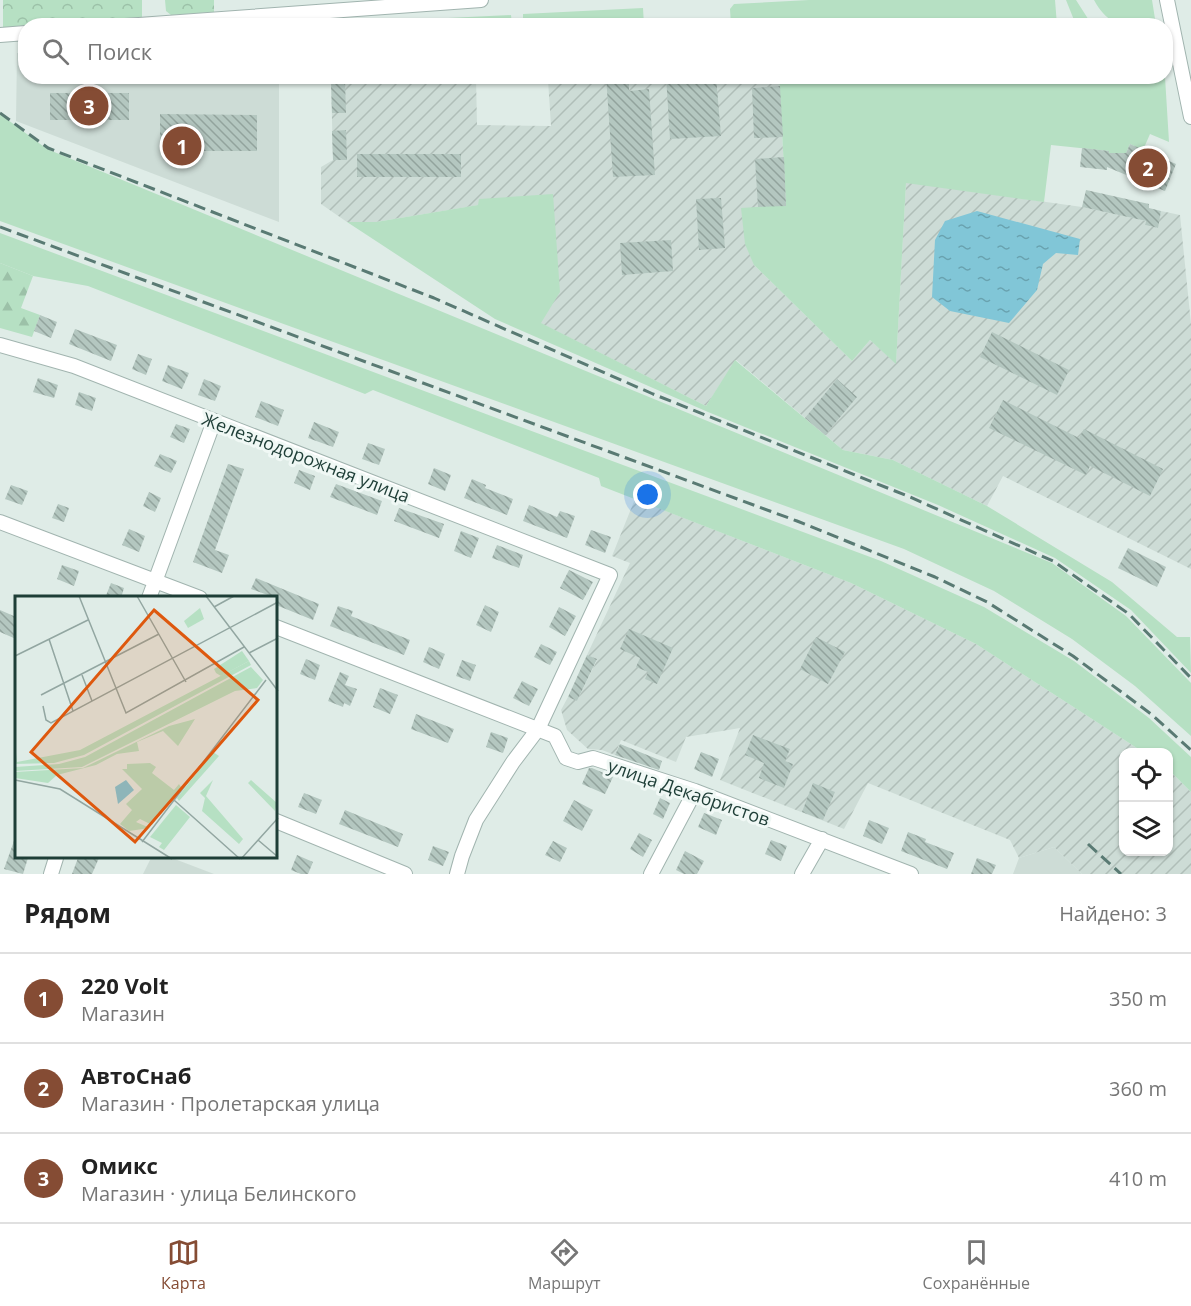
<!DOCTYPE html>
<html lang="ru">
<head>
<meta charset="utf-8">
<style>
	body { margin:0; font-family:"Open Sans",sans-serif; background:#f2f2f2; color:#222 }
	.controls { position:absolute; right:18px; bottom:18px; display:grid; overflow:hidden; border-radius:12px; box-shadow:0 2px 4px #0004 }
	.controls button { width:54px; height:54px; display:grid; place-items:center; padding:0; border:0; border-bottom:2px solid #e0e0e0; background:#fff; color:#222; font:30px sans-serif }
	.you { position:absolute; left:648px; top:495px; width:21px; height:21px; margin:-15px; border:4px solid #fff; border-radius:50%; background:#1a73e8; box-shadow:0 0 0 9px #1a73e833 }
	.badge { display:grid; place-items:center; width:39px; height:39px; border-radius:50%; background:#854c34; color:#fff; font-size:20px; font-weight:700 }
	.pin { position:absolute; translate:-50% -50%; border:3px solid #fff; box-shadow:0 2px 6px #0006 }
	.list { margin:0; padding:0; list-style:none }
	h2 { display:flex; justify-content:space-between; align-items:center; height:78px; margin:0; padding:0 24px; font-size:26px }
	h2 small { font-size:20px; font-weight:400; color:#767676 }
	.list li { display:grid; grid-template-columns:39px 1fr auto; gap:18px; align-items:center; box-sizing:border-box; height:90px; padding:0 24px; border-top:2px solid #e0e0e0 }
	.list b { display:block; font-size:22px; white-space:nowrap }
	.list p { margin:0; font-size:20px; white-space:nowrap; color:#767676 }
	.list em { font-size:20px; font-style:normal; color:#767676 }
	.icon { flex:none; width:33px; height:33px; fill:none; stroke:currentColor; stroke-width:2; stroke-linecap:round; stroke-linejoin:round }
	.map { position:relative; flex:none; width:1191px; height:874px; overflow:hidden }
	.search { position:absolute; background:#fff; box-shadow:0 2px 4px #0004; left:18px; right:18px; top:18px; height:66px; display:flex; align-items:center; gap:15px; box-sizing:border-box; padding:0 21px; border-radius:24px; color:#767676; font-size:22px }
	.sheet { height:348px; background:#fff }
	nav { display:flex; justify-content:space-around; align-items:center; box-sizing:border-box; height:84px; border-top:2px solid #e0e0e0; background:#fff; font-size:16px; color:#767676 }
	nav a { display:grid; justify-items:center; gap:3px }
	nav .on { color:#854c34 }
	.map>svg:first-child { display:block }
	.built { fill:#cddcd6 }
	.industrial { fill:url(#industrial-furrows) }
	.green { fill:#b6e0c3 }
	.forest { fill:url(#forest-firs) }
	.park { fill:url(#park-crowns) }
	.water { fill:url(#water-ripples) }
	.building { fill:url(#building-back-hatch) }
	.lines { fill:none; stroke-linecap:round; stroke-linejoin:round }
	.minor-casing { stroke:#a1b4af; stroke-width:16 }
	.minor { stroke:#fff; stroke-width:14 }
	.rail { stroke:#597a73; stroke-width:3; stroke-dasharray:12 6; stroke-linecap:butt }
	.labels { text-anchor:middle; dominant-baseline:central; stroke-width:6; stroke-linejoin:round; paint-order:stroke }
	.street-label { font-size:18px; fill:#1e3e37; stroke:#f0f8f5 }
	.inset-road { fill:none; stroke:#92a6a1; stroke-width:1.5 }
	.view { fill:#de580e; fill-opacity:0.15; stroke:#de580e; stroke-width:3 }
	.inset-edge { fill:none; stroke:#1e3e37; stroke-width:3 }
</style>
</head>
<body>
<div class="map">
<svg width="1191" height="874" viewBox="0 0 1191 874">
	<defs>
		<pattern id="industrial-furrows" width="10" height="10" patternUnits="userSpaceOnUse" patternTransform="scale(1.5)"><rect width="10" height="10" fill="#cddcd6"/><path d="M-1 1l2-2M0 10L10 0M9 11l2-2" fill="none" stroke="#b0beb8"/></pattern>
		<pattern id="forest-firs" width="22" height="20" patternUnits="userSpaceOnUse" patternTransform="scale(1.5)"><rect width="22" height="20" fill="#b6e0c3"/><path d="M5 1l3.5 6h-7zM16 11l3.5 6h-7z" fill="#9cc1a8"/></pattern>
		<pattern id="park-crowns" width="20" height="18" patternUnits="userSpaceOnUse" patternTransform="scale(1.5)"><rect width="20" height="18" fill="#b6e0c3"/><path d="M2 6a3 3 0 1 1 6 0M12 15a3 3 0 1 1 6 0" fill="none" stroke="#9cc1a8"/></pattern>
		<pattern id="water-ripples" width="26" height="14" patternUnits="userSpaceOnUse" patternTransform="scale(1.5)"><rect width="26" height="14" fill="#81c6d7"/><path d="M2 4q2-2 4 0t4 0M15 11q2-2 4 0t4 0" fill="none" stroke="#69a2af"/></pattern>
		<pattern id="building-back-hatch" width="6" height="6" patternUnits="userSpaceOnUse" patternTransform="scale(1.5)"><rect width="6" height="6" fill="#b4c7c0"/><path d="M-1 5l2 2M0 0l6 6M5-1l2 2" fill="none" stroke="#92a39d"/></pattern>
	</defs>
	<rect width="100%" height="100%" fill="#dfece7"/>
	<path class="built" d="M17,53H25L26,76L279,77V222L16,121Z
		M1054,847L1082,874H1013L1019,858Z
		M151,858H172L214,874H143Z"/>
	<path class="industrial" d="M595,76L779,77L786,206L754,265L852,361L870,340L896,363L906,182L1082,207L1146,221L1145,225L1157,228L1161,211L1180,215L1191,324V569L1003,476L987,506L893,460L843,450L736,360L706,406L540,323L479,199V205L376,222H347L321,204V167L333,160L331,80H320V77H476L477,125L551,126L548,80Z
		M635,499L851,583L976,644L1143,752H1124V852H1168L1169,770L1191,792V874H1082L1054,847L1019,858L1010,840L868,783L844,829L720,780L740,728L686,737L676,762L621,740L615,755L602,750L588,749L567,730L561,710L568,697L577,701L597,660L587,655L630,563L612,556Z"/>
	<path class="green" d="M809,0H1055L1057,25L777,26L776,24L731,25L730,9L734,4Z
		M1066,0H1076L1092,25H1076Z
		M1094,0H1152L1156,25C1126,26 1110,29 1094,0Z
		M643,8L644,25H523V14Z
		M511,15L512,25H322L324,24Z
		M779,77H1165L1169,142L1150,134L1143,150L1130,144L1126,153H1109V151L1051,145L1044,202L906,183L896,364L870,340L852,361L754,265L745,244L741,208L786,205Z
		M0,114L47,149L1052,563L1126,616L1191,683V736L1135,686L1072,639L994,591L904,549L0,221Z
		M553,194L560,292L541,323L706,406L735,360L843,450L893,460L987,506L1112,582L1177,637H1190L1191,673L1131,610L1055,558L938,505L708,412L495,319L347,222H376L478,205L479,199Z
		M0,233L881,561L984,607L1074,661L1149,718L1191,757V792L1169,770L1168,752H1143L976,644L851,583L601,486L599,478L373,390L365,394L88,286L33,276L0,263Z"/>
	<path class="forest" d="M0,263L33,276L21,308L40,315L32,337L0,328Z"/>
	<path class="park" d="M3,0H142V17L3,28Z
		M165,0H214V12L171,15L166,11Z"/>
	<path class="water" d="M977,211L1080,239L1078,255L1056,253L1043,264L1037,290L1009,323L950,311L932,297L935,240L945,221Z"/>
	<path class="building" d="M606,76H629V91L649,89L655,175L613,177Z
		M666,76H716L721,136L670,139Z
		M331,80H345L346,113H332Z
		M780,86L783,137L754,138L752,88Z
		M50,93H129V120H50Z
		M160,114L257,115V151H160Z
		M346,130L347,160H333L332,131Z
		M1130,144L1176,164L1165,191L1107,167V170L1080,167L1082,148L1109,151V153H1126Z
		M357,154H461V177H357Z
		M784,157L786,206L758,207L755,159Z
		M1086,190L1149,204V208L1161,211L1158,228L1145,225L1146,221L1082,207Z
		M721,198L725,248L699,250L696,199Z
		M671,240L673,271L622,275L620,243Z
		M40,315L57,322L51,338L34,331Z
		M75,329L117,345L111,361L69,344Z
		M992,332L1069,370L1057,395L980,357Z
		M138,354L152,359L146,375L132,369Z
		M168,365L189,373L182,389L162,381Z
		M38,378L58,385L54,398L33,392Z
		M204,379L221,386L215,401L198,395Z
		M837,379L857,397L825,435L805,418Z
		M79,392L96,398L92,411L75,405Z
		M1003,400L1079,438L1084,429L1163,469L1150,496L1090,466L1086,475L989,428Z
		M261,401L284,410L278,426L255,417Z
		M314,422L339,432L333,447L308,438Z
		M176,424L190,429L184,443L170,437Z
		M368,443L385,449L379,465L362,459Z
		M160,454L177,461L171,473L154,466Z
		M228,464L244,469L215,550L229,555L222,573L193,562Z
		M434,468L451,475L445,491L428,484Z
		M299,470L315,476L310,490L294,483Z
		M472,479L486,485L485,488L513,499L507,515L464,498Z
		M336,484L382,501L377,515L330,497Z
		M11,485L28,491L22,505L5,499Z
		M149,492L161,498L155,512L143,506Z
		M58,504L69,508L64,522L52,518Z
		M529,505L557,517L560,511L575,516L567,538L523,521Z
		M399,508L444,524L439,538L394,521Z
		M129,529L145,536L139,552L122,545Z
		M591,530L611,537L605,553L585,545Z
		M461,531L479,538L471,558L454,551Z
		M497,545L523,555L519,568L492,558Z
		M1128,548L1166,567L1157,587L1118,568Z
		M62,565L79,571L74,586L57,579Z
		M569,570L593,582L583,600L560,588Z
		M256,578L319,604L313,620L276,605V598L251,589Z
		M111,583L124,588L121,598H105Z
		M485,605L499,612L491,632L476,625Z
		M338,606L353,611L351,616L410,640L404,655L330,626Z
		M559,607L576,616L565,636L549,627Z
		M0,610L16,617V639L0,632Z
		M629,629L673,648L657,684L645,679L648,672L636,667L640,658L620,649Z
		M816,637L845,652L828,684L800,669Z
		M541,644L557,652L550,665L534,657Z
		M429,647L445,654L439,669L423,662Z
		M587,655L597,659L577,701L568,697Z
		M306,659L320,665L315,680L300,674Z
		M462,660L476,665L470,681L456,676Z
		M340,672L349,676L345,685L357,689L350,706L344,703L343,707L328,701Z
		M522,681L538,689L529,706L513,698Z
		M380,688L398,695L390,714L373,707Z
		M416,714L454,729L448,743L411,729Z
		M491,732L508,738L503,753L486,747Z
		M753,735L790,749L785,761L793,764L784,788L759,778L764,763L745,755Z
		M620,744L662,761L659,770L615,755Z
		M701,752L719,759L712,777L694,769Z
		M589,768H592L613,777L605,794L582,784Z
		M813,783L835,792L823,820L802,812Z
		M304,793L322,800L316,814L298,807Z
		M660,798L670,803L663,819L653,814Z
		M574,800L593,810L582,831L563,821Z
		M345,810L403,834L398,847L339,824Z
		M704,813L722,820L716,835L698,827Z
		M869,820L889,828L882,844L863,836Z
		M908,832L926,839L925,842L954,853L947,869L901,851Z
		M639,833L652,840L643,857L630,849Z
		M15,838L16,858H28L23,874L4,869Z
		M771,840L787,846L781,861L765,854Z
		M553,841L567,848L560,862L545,855Z
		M433,846L449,852L443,866L428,860Z
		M685,851L704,861L697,874H684L676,870Z
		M297,855L313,862L308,874H301L291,870Z
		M78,858H99L92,874H72Z
		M977,858L996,865L992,874H971Z"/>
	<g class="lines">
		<defs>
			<path id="minor" d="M1167,0L1191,117
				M125,26L481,0
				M0,35L26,33
				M0,345L74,366L610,575L538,729L513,762L476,820L462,856L457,874
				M0,522L200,598
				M149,598L214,421
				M276,627L555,736L566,758L578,762L593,758L695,791L911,874
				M276,821L405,874
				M51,874L56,858
				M651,874L695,791
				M802,874L822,839"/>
		</defs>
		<use href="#minor" class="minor-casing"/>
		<use href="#minor" class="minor"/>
		<path class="rail" d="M0,113L48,148L434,298L653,394L910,497L1053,561L1129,614L1191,678
			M0,227L797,521L935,577L987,602L1073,656L1151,714L1191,750
			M1088,844L1121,874"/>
	</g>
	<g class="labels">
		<g class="street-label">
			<text transform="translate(306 457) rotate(21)">Железнодорожная улица</text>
			<text transform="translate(689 792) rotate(19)">улица Декабристов</text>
		</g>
	</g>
	<g transform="translate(15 596)">
		<rect width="262" height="262" fill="#dfece7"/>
		<path d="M234,65L236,69L69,159L39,167L0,168V147L2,166L65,154ZM236,71L248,84L242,92L220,95L67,171L0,175V171L44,168L70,161ZM180,123L163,150L148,135L122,146L124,155L102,158L81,169L42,179L33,187L0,182V176L68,172L154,130ZM198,156L204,160L164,205L162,202ZM135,167L141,171L137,177L159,194L164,188L166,191L137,229L125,223L121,226L135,232L114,235L105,228L117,214L111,208L127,193L107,173H112V168ZM198,184L191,200L228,243L224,248L187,215L190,202L185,197ZM236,184L262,207L260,215L233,187ZM161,209L175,221L149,254L144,251L147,247L135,241Z" fill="#b6e0c3"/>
		<path d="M227,55L234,65L206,80L201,77L199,73Z" fill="#b6e0c3"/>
		<path d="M185,12L189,23L173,32L169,25Z" fill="#b6e0c3"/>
		<path d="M111,184L119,194L103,208L100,191Z" fill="#81c6d7"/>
		<path class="inset-road" d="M64,0L111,117L229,51M122,0L171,86M191,0L263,95M199,11L219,0M34,43L58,115M234,57L263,42M0,60L73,24M67,79L77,105M26,99L144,38M28,110L31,124L36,127L263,6M0,184L45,193L157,263M159,204L225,263M243,244L263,261M127,246L251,84M226,263L263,222"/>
		<path class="view" d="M139,14L243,104L120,246L16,156Z"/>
		<rect width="262" height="262" class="inset-edge"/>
	</g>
</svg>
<div class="controls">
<button><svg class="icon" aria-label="locate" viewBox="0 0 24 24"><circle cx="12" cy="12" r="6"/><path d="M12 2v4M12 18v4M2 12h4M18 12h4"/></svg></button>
<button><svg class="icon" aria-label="layers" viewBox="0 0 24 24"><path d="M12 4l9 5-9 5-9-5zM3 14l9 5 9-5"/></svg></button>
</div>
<div class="you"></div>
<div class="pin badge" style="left:182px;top:146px">1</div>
<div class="pin badge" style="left:1148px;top:168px">2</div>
<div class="pin badge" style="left:89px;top:106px">3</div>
<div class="search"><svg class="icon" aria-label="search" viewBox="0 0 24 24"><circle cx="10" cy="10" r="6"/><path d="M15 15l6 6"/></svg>Поиск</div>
</div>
<section class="sheet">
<h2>Рядом<small>Найдено: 3</small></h2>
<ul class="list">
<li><span class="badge">1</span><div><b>220 Volt</b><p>Магазин</p></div><em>350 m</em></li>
<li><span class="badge">2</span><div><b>АвтоСнаб</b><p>Магазин · Пролетарская улица</p></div><em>360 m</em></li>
<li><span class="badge">3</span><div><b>Омикс</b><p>Магазин · улица Белинского</p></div><em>410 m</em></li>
</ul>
</section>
<nav>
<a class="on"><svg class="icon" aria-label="map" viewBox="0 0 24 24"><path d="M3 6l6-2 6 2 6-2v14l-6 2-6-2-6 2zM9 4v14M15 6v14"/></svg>Карта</a>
<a><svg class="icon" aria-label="directions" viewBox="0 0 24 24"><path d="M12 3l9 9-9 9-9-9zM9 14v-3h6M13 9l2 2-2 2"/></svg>Маршрут</a>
<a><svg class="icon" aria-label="saved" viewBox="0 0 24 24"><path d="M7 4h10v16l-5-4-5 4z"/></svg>Сохранённые</a>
</nav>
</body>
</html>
